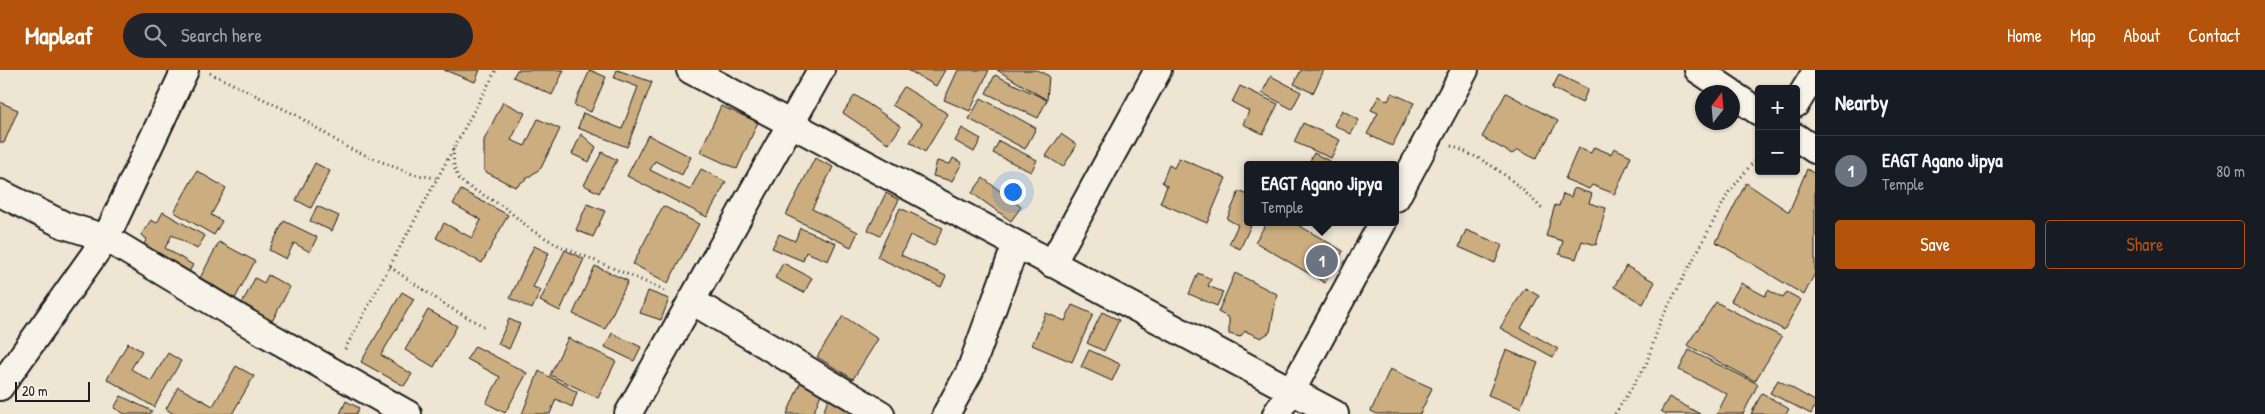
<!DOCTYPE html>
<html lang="en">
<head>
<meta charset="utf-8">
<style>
	body { margin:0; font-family:"Patrick Hand",sans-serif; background:#20242c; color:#f1f3f6 }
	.controls { position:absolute; right:15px; top:15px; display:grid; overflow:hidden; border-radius:5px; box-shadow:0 1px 4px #0004 }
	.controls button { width:45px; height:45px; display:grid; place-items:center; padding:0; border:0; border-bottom:1px solid #363941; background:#171b24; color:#f1f3f6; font:25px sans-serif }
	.compass { position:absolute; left:1695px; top:15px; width:45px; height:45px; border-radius:50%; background:#171b24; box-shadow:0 1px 4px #0004; rotate:16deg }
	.scale { position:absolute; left:15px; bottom:12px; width:75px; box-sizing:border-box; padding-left:5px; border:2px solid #1c1c1c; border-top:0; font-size:14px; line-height:18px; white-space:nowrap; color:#1c1c1c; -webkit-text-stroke:4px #f7f3e8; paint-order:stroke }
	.you { position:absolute; left:1012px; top:121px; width:18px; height:18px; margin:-12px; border:4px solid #fff; border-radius:50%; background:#1a73e8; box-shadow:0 0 0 8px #1a73e833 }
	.badge { display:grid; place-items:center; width:32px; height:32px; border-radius:50%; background:#b45309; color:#fff; font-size:16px; font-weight:700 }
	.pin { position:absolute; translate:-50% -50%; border:2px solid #fff; box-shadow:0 1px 5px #0006 }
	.popup { position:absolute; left:1244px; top:91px; width:155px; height:65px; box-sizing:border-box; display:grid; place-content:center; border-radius:5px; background:#171b24; filter:drop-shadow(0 1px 4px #0005); font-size:16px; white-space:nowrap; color:#9ea1a6 }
	.popup b { font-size:19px; color:#f1f3f6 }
	.popup::after { content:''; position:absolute; left:50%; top:100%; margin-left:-10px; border:10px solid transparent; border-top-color:#171b24 }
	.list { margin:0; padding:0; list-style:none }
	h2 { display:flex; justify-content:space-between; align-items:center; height:65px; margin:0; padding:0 20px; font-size:21px }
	h2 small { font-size:16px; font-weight:400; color:#9ea1a6 }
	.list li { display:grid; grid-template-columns:32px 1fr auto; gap:15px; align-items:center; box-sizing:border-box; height:70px; padding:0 20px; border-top:1px solid #363941 }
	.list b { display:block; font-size:19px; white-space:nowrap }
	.list p { margin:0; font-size:16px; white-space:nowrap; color:#9ea1a6 }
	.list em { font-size:16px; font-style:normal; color:#9ea1a6 }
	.actions { display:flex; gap:10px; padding:15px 20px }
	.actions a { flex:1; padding:11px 0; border:1px solid #b45309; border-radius:5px; text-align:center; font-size:18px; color:#b45309 }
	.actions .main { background:#b45309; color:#fff }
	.icon { flex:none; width:28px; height:28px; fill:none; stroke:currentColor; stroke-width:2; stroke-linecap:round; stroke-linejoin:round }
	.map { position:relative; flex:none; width:1815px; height:344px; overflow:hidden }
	header { display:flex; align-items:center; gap:30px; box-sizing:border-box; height:70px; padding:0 25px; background:#b45309; color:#fff }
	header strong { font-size:24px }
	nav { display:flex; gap:28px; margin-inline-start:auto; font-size:18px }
	.search { width:350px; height:45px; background:#20242c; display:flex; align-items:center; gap:12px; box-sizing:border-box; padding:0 18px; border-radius:28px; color:#9ea1a6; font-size:19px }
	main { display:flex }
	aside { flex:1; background:#171b24 }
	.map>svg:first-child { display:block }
	.building { fill:#cbad7f; stroke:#1c1c1c }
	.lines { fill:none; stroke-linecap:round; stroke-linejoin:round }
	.minor-casing { stroke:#1c1c1c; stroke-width:30 }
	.path { stroke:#1c1c1c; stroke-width:3; stroke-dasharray:1 4; stroke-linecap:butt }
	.minor { stroke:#f7f3e8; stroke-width:26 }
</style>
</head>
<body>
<header>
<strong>Mapleaf</strong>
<div class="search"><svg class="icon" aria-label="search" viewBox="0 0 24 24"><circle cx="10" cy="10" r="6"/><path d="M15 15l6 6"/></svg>Search here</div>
<nav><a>Home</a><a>Map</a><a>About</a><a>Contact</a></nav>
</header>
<main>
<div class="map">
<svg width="1815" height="344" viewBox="0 0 1815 344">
	<rect width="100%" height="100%" fill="#eee5d3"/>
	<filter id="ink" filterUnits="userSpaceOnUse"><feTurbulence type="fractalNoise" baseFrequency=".02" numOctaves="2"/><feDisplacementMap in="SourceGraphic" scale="10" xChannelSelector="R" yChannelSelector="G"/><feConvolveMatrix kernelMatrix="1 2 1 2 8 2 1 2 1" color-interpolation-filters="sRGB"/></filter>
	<g filter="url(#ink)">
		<path class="building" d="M444,0H480L475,12Z
			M517,0H564L552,25L513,7Z
			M590,0L606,7L591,42L574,35Z
			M617,0L652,12L627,77L578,58L583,43L622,59L638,17L614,8Z
			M908,0H945L936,16Z
			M958,0H989L970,41L944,30Z
			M997,0H1037L1049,6L1047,30Z
			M1301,0H1324L1313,23L1294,14Z
			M995,5L1047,30L1038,48L986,23Z
			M1559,5L1588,19L1582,33L1552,18Z
			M1271,6L1301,22L1292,39L1262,23Z
			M1240,16L1278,34L1263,64L1243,54L1249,41L1232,32Z
			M904,17L948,44L925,82L910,72L922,53L892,35Z
			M1392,23L1414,33L1392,76L1367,64L1378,43L1371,40L1379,26L1388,31Z
			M1506,23L1558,51L1536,89L1518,80L1512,84L1482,67Z
			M855,25L901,56L889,74L843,43Z
			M981,28L1036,58L1025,79L969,49Z
			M0,32L18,40L4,73L0,72Z
			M503,32L525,43L511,70L525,76L538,49L560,59L541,98L515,117L484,101V70Z
			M721,36L758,52L737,99L700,82Z
			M1342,40L1359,50L1351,64L1334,55Z
			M1303,53L1340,70L1331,88L1294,72Z
			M962,58L981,69L974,82L955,71Z
			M581,64L596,77L589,92L572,84Z
			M1061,64L1077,75L1063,97L1046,86Z
			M648,65L691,87L682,105L655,91L650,100L690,120L701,99L726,112L707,147L627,106Z
			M999,71L1037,90L1031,102L993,83Z
			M1594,77L1611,84L1614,78L1631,86L1615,124L1592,115L1589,119L1565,109L1578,78L1591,83Z
			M602,82L617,90L599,123L584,115Z
			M1314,83L1331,92L1329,95H1308Z
			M815,88L833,97L812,139L858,162L851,177L786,145Z
			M953,88L962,93L952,111L933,106L937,91L950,94Z
			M1179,88L1226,108L1207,153L1160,133L1167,116L1162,112L1169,95L1174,98Z
			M315,93L330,101L311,138L296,130Z
			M1807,99L1815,104V203L1804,225L1716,172L1746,113L1789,142Z
			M197,101L226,118L211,145L222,151L214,165L174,142Z
			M983,108L1021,137L1011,151L972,123Z
			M1574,118L1592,124L1589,133L1606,138L1596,175L1582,171L1576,189L1559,184L1563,171L1546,166L1555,135L1559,136L1563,124L1571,127Z
			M461,120L508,145L482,193L436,168L444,153L472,168L481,150L453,134Z
			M1239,121L1248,125L1247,153L1251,155L1240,179L1229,174L1238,155L1227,149Z
			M886,123L899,130L880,166L868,160Z
			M587,134L605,141L593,167L576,160Z
			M317,136L339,146L332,161L310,151Z
			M663,136L699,154L668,213L633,194Z
			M900,138L943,158L934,176L910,165L901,185L946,206L941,217L877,187Z
			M163,142L205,166L197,179L172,165L165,178L193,195L186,207L140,180L147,169L141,165L151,150L157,153Z
			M284,151L317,167L310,182L294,173L286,189L269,180Z
			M1267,152H1293L1343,181L1325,213L1255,172Z
			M800,158L836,173L828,191L806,182L803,191L772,178L779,164L795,171Z
			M1466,160L1502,175L1495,193L1459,177Z
			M219,172L255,191L231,236L211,225L216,217L200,208Z
			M534,176L549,183L533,217L541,220L532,239L510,228Z
			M565,180L584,189L560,241L540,231Z
			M783,193L812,208L804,223L775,208Z
			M595,196L628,211L605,259L573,244Z
			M1626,196L1655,212L1643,234L1614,217Z
			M1198,203L1211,209L1208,216L1223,222L1217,236L1189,224Z
			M1235,203L1277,224L1270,262L1261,268L1245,261L1240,267L1229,264V248L1218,242Z
			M268,205L290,217L268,259L237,243L255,208L264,213Z
			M1741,213L1765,226L1768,220L1783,228L1787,222L1801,230L1784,260L1731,231Z
			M1525,218L1539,226L1521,258L1558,279L1553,287L1500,258Z
			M648,221L669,229L661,250L640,243Z
			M402,222L414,229L381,285L412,304L404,316L361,292Z
			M1716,232L1782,267L1755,311L1687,275Z
			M1072,235L1093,244L1072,292L1032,275L1046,243L1065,251Z
			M428,240L457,256L434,297L405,280Z
			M1102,242L1119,250L1104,281L1087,273Z
			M843,246L878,269L853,309L817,287Z
			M509,249L520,254L509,279L498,274Z
			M612,263L641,277L634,291L605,277Z
			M568,268L616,291L598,328L550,305Z
			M128,273L142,281L131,299L151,311L168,283L181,291L154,337L107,309Z
			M475,276L527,303L505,343L486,333L500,307L467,289Z
			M1089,280L1120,294L1112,311L1081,297Z
			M1506,280L1538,293L1520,338L1488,325Z
			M1689,280L1758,314L1743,344H1717L1727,324L1679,300Z
			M236,296L254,306L232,344H174L166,339L178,317L213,336Z
			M1390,299L1432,318L1420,344H1377L1371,341Z
			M539,301L577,322L572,337L556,329L550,344H522Z
			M1778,310L1815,331V336L1811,344L1770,323Z
			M801,311L823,319L813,344H787Z
			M1762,323L1789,339L1786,344H1751Z
			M121,326L152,341L150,344H125L114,338Z
			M1669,327L1700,344H1666L1661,341Z
			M829,329L860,344H822Z
			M346,331L359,338L356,344H340Z"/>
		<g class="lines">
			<defs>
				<path id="minor" d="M690,0L1335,344
					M1698,0L1731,22
					M1732,24L1759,42
					M1796,34L1815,3
					M1796,67L1815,80
					M0,123L64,155L106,168L261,261L408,344
					M1396,128L1465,0
					M1052,194L1158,0
					M692,231L881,344
					M0,317L106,168L185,0
					M628,344L821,0
					M946,344L970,301L1016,174
					M1276,344L1292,320L1383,152"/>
			</defs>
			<use href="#minor" class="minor-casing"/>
			<path class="path" d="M210,3L296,45L348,78L412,104L436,108
				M1451,76C1491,91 1514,110 1543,140
				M453,79L454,97L458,107L464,114L504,137L533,161L558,175L667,221
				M390,197L447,236L487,258
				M345,279L496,0
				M1615,344L1646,295L1660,252L1729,122L1759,85"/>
			<use href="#minor" class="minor"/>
		</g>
	</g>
</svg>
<div class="controls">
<button>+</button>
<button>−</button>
</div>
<svg class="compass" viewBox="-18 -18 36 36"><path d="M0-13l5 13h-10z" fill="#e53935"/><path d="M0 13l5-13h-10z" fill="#9ea1a6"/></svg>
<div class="scale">20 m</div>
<div class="you"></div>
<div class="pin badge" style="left:1322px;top:191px;background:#6b7280">1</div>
<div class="popup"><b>EAGT Agano Jipya</b>Temple</div>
</div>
<aside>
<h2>Nearby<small></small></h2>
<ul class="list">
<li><span class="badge" style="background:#6b7280">1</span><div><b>EAGT Agano Jipya</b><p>Temple</p></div><em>80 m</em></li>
</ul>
<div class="actions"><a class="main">Save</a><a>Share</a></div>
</aside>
</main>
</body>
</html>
